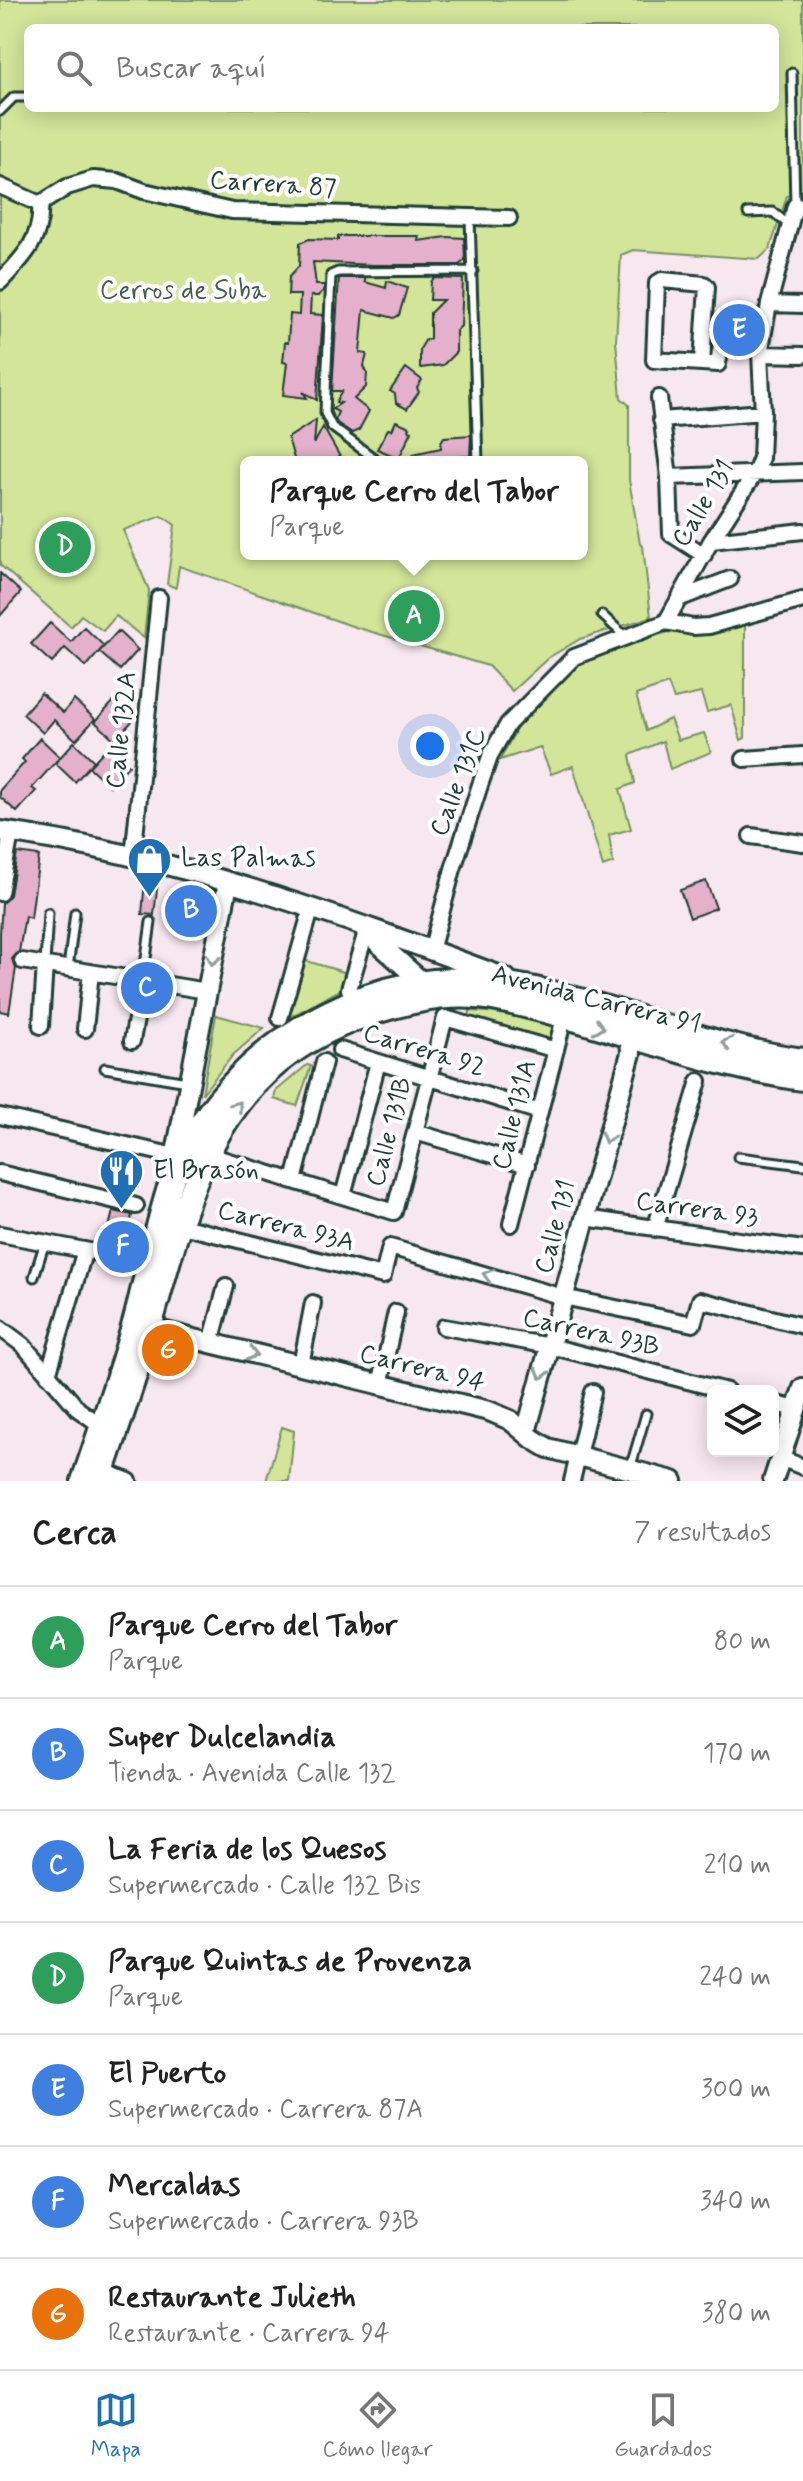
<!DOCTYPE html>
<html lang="es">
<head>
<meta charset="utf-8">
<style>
	body { margin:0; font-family:Mynerve,sans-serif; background:#f2f2f2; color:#222 }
	.controls { position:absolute; right:24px; bottom:24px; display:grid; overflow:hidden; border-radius:12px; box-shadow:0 4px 20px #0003 }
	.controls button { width:72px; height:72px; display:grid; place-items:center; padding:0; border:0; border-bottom:2px solid #e0e0e0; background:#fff; color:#222; font:40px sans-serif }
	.you { position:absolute; left:430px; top:746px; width:28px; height:28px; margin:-20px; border:6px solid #fff; border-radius:50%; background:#1a73e8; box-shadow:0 0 0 12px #1a73e833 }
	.badge { display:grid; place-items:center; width:52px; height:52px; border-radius:50%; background:#1f6fb2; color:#fff; font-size:26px; font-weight:700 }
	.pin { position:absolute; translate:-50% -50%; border:4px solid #fff; box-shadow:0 2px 8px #0006 }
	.popup { position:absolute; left:240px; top:456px; width:348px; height:104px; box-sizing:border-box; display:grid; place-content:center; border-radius:12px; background:#fff; filter:drop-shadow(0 2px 6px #0005); font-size:26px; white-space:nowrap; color:#767676 }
	.popup b { font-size:30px; color:#222 }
	.popup::after { content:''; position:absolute; left:50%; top:100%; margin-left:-16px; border:16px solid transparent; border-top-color:#fff }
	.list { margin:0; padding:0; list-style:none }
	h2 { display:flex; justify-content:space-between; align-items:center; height:104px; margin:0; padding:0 32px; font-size:34px }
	h2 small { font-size:26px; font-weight:400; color:#767676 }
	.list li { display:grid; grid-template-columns:52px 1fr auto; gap:24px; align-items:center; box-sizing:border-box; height:112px; padding:0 32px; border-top:2px solid #e0e0e0 }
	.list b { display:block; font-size:30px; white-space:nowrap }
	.list p { margin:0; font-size:26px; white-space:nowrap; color:#767676 }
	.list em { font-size:26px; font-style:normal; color:#767676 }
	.icon { flex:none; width:44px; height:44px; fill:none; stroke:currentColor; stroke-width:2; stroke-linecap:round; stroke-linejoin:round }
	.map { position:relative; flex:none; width:803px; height:1481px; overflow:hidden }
	.search { position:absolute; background:#fff; box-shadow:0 4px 20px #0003; left:24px; right:24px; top:24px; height:88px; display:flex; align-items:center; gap:20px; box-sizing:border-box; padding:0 28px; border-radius:12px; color:#767676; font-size:30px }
	.sheet { height:888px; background:#fff }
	nav { display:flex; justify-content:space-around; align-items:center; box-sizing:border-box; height:112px; border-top:2px solid #e0e0e0; background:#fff; font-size:22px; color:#767676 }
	nav a { display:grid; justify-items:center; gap:4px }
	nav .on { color:#1f6fb2 }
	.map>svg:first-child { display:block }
	.green { fill:#d2e599; stroke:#789166; stroke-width:2; fill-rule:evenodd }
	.building { fill:#e4b0cb; stroke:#1f3d34; stroke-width:2 }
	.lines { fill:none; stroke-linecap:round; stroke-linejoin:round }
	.lane-casing { stroke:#1f3d34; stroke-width:13 }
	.street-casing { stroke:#1f3d34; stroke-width:20 }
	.secondary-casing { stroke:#1f3d34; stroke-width:24 }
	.primary-casing { stroke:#1f3d34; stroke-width:28 }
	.lane { stroke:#fff; stroke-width:7 }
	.street { stroke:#fff; stroke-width:14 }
	.secondary { stroke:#fff; stroke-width:18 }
	.primary { stroke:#fff; stroke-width:22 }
	.oneway { stroke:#8f9e9a }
	.labels { text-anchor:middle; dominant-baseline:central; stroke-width:8; stroke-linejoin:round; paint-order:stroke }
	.street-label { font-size:26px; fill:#1f3d34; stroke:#fff }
	.park-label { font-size:26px; fill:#435f48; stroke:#fff }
	.poi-label { font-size:26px; fill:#1f3d34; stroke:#fff; text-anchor:start }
</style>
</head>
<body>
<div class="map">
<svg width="803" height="1481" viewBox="0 0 803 1481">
	<rect width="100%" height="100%" fill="#f7e7ef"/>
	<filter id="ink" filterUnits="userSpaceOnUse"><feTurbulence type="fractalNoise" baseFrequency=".0125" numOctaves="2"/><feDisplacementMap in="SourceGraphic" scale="16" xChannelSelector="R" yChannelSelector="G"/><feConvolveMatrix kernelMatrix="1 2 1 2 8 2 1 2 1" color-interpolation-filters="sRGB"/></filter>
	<g filter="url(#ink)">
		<path class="green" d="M0,0H803V195L787,196L770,249L759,259L633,250L621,255L616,341L621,398L629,405V480L640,544L643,546L651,617L580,639L548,658L512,691L488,666L355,627L179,566L176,588L167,584L175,525L162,516L123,530L149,590L144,638L116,616L103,631L81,615L71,627L0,565ZM28,28H775V108H28ZM246,462H582V554H246Z
			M745,617V738L741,740L731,705L707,712L701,693L674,699L668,684L636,695L646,731L670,719L678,740L704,733L711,752L670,769L663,741L630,755L635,783L620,789L631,829L609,835L613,863L603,867L573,766L551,774L540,747L500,760L520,722L570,668L605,649L669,632L686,634Z
			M300,959L350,974L344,988L281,1022Z
			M470,1011L504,1013L555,1025L552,1039L469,1017Z
			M216,1015L264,1028L233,1055L202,1094Z
			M307,1065L311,1066L297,1106L274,1099L276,1091Z
			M282,1427L294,1431L289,1481H266Z"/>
		<path class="building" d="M338,236H419L418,241L447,237L464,238L465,260L459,265H374L313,262L316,285H324V290L318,296H311L310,314L323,315L317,400L303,392L307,398L283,395L287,363L283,362L285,342L288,343L290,314L299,315L300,295H288L289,277L299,266L300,243L309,239L338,240Z
			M339,278H365V282L386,288L387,281L407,288L399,315L394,318L364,310L360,353L367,354L364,366L367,373L366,387L354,399L369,411L359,430L352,433L337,423L335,419L338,412L332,409L341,403L336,402L342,391H332Z
			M434,278L463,279L461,326L456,331V352L443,365L420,368V349L426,339H430V313L443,300H430L431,282Z
			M406,368L422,380L417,388L419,392L407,409L396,403L395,394L390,391Z
			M316,420L314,444L323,427L343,462H295L288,438Z
			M396,421L410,427L409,430L412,431L399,458L377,449L388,429L392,430Z
			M471,435L470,456L441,458L438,462H414L413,454L441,448V442L444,437Z
			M0,573L21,592L0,616Z
			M50,623L71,642L84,627L104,646L86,667L65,648L52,663L31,644Z
			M118,631L138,650L120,670L99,652Z
			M41,693L63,713L74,700L95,719L76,740L54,720L43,733L23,714Z
			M114,701L134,719L115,740L95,722Z
			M40,738L60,757L32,788L36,791L17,812L0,797V790L25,762L22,759Z
			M74,742L94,761L75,782L55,763Z
			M108,746L129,765L110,786L89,767Z
			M17,853L39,856L31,918L25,916L19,952L12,959L16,968L9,1013L0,1011V932L2,903L10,895Z
			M145,880L158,881L154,915L142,914Z
			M706,881L716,908L690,918L680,890Z
			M186,885L202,887L199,920L182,918Z
			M113,1211L132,1215L130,1224L134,1225L128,1248L105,1244Z"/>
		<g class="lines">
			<defs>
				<path id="lane" d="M792,73L795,206
					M0,111L14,97H28
					M748,213L773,212L789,225
					M470,218L478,462
					M379,462L332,427L325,413L331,275L338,272L473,271
					M602,615L626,637
					M45,964L48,913
					M68,968L75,913
					M143,980L151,922
					M105,1068L187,1082
					M738,1157L803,1165
					M34,1277L45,1242
					M630,1469L646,1414"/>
				<path id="street" d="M0,186L40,204
					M40,204L67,187L93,179L117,181L144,191L232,211L509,218
					M0,282C22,259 43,239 40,204
					M769,304L803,305
					M760,354L803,355
					M702,363L707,287L704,284L662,280L657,283L654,360L718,364L725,318H765
					M659,398L669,477L671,534L704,555
					M661,420L763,412
					M669,477L803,472
					M711,541L803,531
					M681,598L730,579
					M666,622L711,541L755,473L761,458L763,412L760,354L769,304L795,206H803
					M744,759L803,755
					M751,836L803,843
					M133,857L159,598
					M0,893L11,833
					M431,951L453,869L480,785L491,754L508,724L574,657L666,622L693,627L709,626L803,600
					M22,961L207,991
					M349,989L366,932
					M280,1018L311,910
					M41,1026L45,964
					M85,1029L91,972
					M132,1041L143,980
					M340,1050L540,1112
					M0,1116L175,1156
					M415,1132L527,1165
					M206,1154L394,1212L445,1018L556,1050
					M0,1173L136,1206
					M294,1181L324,1062
					M343,1196L378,1062
					M585,1218L803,1249
					M511,1224L564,1018
					M178,1225L383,1276L390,1247L563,1297L693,1324L700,1300L803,1326
					M655,1229L699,1081
					M0,1234L126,1258
					M444,1327L550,1346L727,1391
					M0,1328L23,1345L79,1410L102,1426
					M211,1343L226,1286
					M301,1365L313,1303
					M48,1375L85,1250
					M380,1385L396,1312
					M773,1403L796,1409
					M780,1458L803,1467
					M103,1471L129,1481
					M572,1481L593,1392"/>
				<path id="secondary" d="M0,831C174,855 342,917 506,978
					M366,932L431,990
					M174,1163L228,883
					M149,1328L489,1411L510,1420L533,1439L548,1448L673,1481
					M526,1432L631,1053L630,1035
					M773,1481L803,1388"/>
				<path id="primary" d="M101,1477C118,1427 135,1378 150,1327C189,1189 214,1067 367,1015C407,1001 455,991 498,1000C601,1021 699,1065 803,1079
					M83,1481C101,1428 120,1374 135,1320C146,1277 155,1233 168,1191C194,1112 256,1048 329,1012C376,988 435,975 487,981C595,993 695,1046 803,1060"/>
			</defs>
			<use href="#lane" class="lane-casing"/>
			<use href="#street" class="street-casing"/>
			<use href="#secondary" class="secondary-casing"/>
			<use href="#primary" class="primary-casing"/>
			<use href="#lane" class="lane"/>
			<use href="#street" class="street"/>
			<use href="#secondary" class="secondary"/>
			<use href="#primary" class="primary"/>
		</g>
		<defs><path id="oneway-chevron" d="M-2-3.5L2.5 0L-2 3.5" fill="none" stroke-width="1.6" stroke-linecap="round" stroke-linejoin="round" transform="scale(2)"/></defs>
		<g class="oneway">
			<use href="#oneway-chevron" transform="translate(213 960) rotate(101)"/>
			<use href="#oneway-chevron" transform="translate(599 1027) rotate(14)"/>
			<use href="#oneway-chevron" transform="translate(727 1043) rotate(-164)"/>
			<use href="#oneway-chevron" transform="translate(237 1106) rotate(-51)"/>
			<use href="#oneway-chevron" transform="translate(607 1138) rotate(106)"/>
			<use href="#oneway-chevron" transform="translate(488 1275) rotate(-164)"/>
			<use href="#oneway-chevron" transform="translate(252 1354) rotate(14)"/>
			<use href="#oneway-chevron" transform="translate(542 1374) rotate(105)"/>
		</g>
	</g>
	<defs>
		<symbol id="shop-pin" viewBox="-11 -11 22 30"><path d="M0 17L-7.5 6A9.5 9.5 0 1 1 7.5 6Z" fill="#1f6fb2" stroke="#fff"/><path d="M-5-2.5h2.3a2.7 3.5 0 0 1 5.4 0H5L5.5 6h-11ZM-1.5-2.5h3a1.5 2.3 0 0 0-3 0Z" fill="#fff"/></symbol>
		<symbol id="restaurant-pin" viewBox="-11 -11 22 30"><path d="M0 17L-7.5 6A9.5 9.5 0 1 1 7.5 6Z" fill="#1f6fb2" stroke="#fff"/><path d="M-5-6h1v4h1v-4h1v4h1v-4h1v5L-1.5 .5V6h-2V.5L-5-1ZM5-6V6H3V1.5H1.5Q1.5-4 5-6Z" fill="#fff"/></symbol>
	</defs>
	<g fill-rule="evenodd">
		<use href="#shop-pin" x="124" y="834" width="51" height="69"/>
		<use href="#restaurant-pin" x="96" y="1146" width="51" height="69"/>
	</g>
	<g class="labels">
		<g class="street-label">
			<text transform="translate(273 185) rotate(4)">Carrera 87</text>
			<text transform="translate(704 504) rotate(-59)">Calle 131</text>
			<text transform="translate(122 730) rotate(-84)">Calle 132A</text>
			<text transform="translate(459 782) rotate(-69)">Calle 131C</text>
			<text transform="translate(596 1000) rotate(14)">Avenida Carrera 91</text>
			<text transform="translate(424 1051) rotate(17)">Carrera 92</text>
			<text transform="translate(515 1115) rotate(-76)">Calle 131A</text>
			<text transform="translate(390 1132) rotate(-75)">Calle 131B</text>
			<text transform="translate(697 1210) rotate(8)">Carrera 93</text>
			<text transform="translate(286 1227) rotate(14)">Carrera 93A</text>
			<text transform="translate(556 1227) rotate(-75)">Calle 131</text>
			<text transform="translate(591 1333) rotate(13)">Carrera 93B</text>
			<text transform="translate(422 1369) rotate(14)">Carrera 94</text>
		</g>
		<g class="park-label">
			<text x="183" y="291">Cerros de Suba</text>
		</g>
		<g class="poi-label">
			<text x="181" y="859">Las Palmas</text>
			<text x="153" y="1171">El Brasón</text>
		</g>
	</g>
</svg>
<div class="controls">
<button><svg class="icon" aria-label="layers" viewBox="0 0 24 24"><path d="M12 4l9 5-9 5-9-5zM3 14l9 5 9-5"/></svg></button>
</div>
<div class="you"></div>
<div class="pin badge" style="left:414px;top:616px;background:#2e9e5b">A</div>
<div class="popup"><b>Parque Cerro del Tabor</b>Parque</div>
<div class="pin badge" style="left:191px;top:911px;background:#3f7fe0">B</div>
<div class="pin badge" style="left:147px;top:988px;background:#3f7fe0">C</div>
<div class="pin badge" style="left:65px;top:547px;background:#2e9e5b">D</div>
<div class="pin badge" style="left:739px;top:330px;background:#3f7fe0">E</div>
<div class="pin badge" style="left:123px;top:1247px;background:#3f7fe0">F</div>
<div class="pin badge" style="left:168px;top:1350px;background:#e8710a">G</div>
<div class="search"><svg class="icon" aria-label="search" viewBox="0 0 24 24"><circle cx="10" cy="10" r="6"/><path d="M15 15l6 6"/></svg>Buscar aquí</div>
</div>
<section class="sheet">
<h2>Cerca<small>7 resultados</small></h2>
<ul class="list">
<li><span class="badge" style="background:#2e9e5b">A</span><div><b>Parque Cerro del Tabor</b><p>Parque</p></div><em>80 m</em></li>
<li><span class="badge" style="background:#3f7fe0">B</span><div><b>Super Dulcelandia</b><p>Tienda · Avenida Calle 132</p></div><em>170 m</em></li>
<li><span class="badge" style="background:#3f7fe0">C</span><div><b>La Feria de los Quesos</b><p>Supermercado · Calle 132 Bis</p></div><em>210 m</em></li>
<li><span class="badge" style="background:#2e9e5b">D</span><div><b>Parque Quintas de Provenza</b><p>Parque</p></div><em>240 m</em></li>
<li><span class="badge" style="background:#3f7fe0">E</span><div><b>El Puerto</b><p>Supermercado · Carrera 87A</p></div><em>300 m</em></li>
<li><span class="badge" style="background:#3f7fe0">F</span><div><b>Mercaldas</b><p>Supermercado · Carrera 93B</p></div><em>340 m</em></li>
<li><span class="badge" style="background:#e8710a">G</span><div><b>Restaurante Julieth</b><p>Restaurante · Carrera 94</p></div><em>380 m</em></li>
</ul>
</section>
<nav>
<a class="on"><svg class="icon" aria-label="map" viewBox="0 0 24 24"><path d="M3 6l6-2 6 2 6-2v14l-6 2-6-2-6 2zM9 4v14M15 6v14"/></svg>Mapa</a>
<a><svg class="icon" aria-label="directions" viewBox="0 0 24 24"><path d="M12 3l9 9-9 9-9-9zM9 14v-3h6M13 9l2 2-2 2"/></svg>Cómo llegar</a>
<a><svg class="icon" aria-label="saved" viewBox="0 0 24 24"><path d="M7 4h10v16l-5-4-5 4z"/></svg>Guardados</a>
</nav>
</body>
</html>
